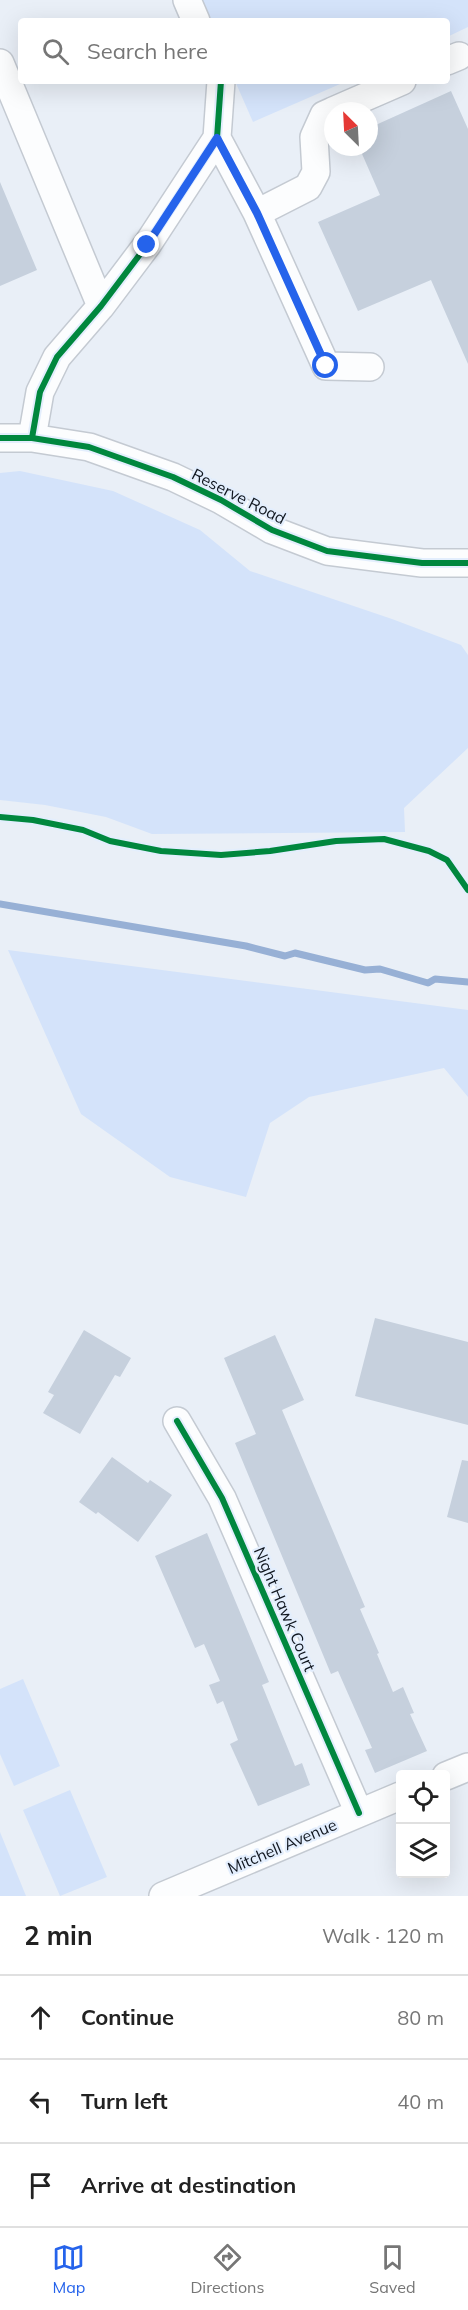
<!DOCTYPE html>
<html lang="en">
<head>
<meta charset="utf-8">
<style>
	body { margin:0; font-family:Mulish,sans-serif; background:#f6f6f6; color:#222 }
	.controls { position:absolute; right:18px; bottom:18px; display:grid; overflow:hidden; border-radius:6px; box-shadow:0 6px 24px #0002 }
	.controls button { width:54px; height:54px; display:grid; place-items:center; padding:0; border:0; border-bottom:2px solid #e0e0e0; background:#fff; color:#222; font:30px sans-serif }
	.compass { position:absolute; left:324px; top:102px; width:54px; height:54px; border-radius:50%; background:#fff; box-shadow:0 6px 24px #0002; rotate:336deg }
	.stop { position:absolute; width:18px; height:18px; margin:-14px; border:4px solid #2563eb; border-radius:50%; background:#fff }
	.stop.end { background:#2563eb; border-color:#fff; box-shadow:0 2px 6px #0008 }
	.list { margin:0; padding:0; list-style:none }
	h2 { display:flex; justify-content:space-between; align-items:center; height:78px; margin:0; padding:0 24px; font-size:26px }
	h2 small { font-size:20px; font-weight:400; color:#767676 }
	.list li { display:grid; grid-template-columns:39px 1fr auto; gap:18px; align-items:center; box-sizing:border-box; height:84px; padding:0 24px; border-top:2px solid #e0e0e0 }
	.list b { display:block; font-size:22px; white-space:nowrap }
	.list em { font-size:20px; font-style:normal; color:#767676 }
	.icon { flex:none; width:33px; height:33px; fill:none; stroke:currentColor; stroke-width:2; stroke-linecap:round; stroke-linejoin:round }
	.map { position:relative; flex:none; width:468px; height:1896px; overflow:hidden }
	.search { position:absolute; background:#fff; box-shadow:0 6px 24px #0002; left:18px; right:18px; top:18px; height:66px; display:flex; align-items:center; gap:15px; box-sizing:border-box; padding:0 21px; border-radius:6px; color:#767676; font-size:22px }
	.sheet { height:330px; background:#fff }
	nav { display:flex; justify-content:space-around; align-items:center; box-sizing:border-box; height:84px; border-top:2px solid #e0e0e0; background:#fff; font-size:16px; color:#767676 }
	nav a { display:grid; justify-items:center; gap:3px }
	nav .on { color:#2563eb }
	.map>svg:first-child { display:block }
	.green { fill:#d4e3fa }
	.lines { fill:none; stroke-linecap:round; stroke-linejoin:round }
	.stream { stroke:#97b0d5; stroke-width:7 }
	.building { fill:#c6d0dd }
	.minor-casing { stroke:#c4cad2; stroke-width:30 }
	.minor { stroke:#fcfdfe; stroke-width:27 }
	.cycleway-casing { stroke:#e3eefd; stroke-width:10 }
	.cycleway { stroke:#00873e; stroke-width:6 }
	.route { stroke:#2563eb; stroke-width:8 }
	.labels { text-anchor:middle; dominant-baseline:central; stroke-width:4.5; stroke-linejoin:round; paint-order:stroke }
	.street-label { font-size:16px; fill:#0f151e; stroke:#e3eefd }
</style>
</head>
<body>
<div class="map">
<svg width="468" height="1896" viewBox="0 0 468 1896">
	<rect width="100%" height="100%" fill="#e9eff7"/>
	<path class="green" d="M199,0H468V27L447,37V21H209Z
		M235,81H347L253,122Z
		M20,471L113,491L200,530L250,571L392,619L461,645L468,655V748L404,808L405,832L152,834L106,817L45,805L0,800V473Z
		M8,950L468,1010V1097L444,1068L309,1097L270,1123L246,1197L170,1177L81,1114Z
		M23,1679L60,1766L14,1786L0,1754V1689Z
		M70,1790L107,1877L60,1896L23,1810Z
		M0,1832L26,1896H0Z"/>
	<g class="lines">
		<path class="stream" d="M0,904L246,946L285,956L295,953L365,970L380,969L428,983L435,979L468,982"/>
	</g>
	<path class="building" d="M451,91L468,129V364L431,280L358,311L318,222L380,195L359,147H369V128Z
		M0,182L37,270L0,286Z
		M375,1318L468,1342V1425L355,1396Z
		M84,1330L131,1358L120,1377L115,1375L80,1434L43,1413L54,1395L48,1392Z
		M275,1335L304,1400L282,1410L365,1607L360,1609L379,1653L377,1654L393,1692L403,1687L414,1713L410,1714L427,1751L375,1773L365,1750L372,1748L338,1671L331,1674L235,1443L256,1434L224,1358Z
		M112,1457L148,1483L150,1480L172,1495L138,1542L98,1512L96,1514L79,1502Z
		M462,1460L468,1461V1523L447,1517Z
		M207,1533L269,1682L262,1685L295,1766L302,1763L310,1785L258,1806L230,1744L238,1740L223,1701L217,1704L209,1685L220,1681L204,1644L195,1648L155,1556Z"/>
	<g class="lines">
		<defs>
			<path id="minor" d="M187,0L196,21
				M447,61L459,56
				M0,63L101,306
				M333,111L402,81
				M217,138L257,213L326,366L370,367
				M257,213L308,187L316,172L314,137L324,115L333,111
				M0,438H32L89,447L173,477L221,500L272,530L327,551L422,563H468
				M32,438L40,392L57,357L101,306L147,245L217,138L221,81
				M177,1421L222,1498L359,1813
				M446,1776L468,1767
				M163,1896L400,1796"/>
		</defs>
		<use href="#minor" class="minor-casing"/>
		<use href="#minor" class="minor"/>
		<defs>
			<path id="cycleway" d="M0,438H32L89,447L173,477L221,500L272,530L327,551L422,563H468
				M32,438L40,392L57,357L101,306L147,245L217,138L221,81
				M0,817L33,820L83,830L110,841L161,851L221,855L270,851L336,841L384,839L429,851L447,860L468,890
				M177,1421L222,1498L359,1813"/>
		</defs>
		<use href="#cycleway" class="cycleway-casing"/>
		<use href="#cycleway" class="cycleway"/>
	</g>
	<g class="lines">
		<path class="route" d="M147,245L217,138L257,213L326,366"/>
	</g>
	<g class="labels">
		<g class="street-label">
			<text transform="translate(239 496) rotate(27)">Reserve Road</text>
			<text transform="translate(285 1609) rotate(67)">Night Hawk Court</text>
			<text transform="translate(282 1846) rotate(-23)">Mitchell Avenue</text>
		</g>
	</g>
</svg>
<div class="controls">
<button><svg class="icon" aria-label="locate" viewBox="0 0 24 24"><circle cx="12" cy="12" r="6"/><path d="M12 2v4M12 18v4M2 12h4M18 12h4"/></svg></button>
<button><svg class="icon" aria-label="layers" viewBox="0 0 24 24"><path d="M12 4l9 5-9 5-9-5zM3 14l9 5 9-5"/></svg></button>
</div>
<svg class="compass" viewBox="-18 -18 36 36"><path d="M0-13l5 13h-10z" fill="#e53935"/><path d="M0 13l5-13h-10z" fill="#767676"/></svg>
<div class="stop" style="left:326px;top:366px"></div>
<div class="stop end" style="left:147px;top:245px"></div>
<div class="search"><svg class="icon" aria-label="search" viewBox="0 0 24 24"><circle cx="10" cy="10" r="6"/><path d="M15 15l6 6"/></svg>Search here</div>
</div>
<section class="sheet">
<h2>2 min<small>Walk · 120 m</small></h2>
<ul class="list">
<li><svg class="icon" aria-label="ahead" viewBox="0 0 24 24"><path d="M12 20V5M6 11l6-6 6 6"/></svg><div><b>Continue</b></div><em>80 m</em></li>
<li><svg class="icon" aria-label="left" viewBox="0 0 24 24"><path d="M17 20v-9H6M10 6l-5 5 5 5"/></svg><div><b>Turn left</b></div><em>40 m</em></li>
<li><svg class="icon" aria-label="arrive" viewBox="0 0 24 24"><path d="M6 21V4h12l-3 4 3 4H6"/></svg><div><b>Arrive at destination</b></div></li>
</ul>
</section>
<nav>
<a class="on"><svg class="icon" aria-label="map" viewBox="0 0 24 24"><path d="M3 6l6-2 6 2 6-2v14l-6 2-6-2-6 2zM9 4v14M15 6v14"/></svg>Map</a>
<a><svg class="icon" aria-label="directions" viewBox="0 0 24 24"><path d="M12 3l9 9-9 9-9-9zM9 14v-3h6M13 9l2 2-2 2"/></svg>Directions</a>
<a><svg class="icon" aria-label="saved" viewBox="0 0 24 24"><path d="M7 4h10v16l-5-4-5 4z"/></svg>Saved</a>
</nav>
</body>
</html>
